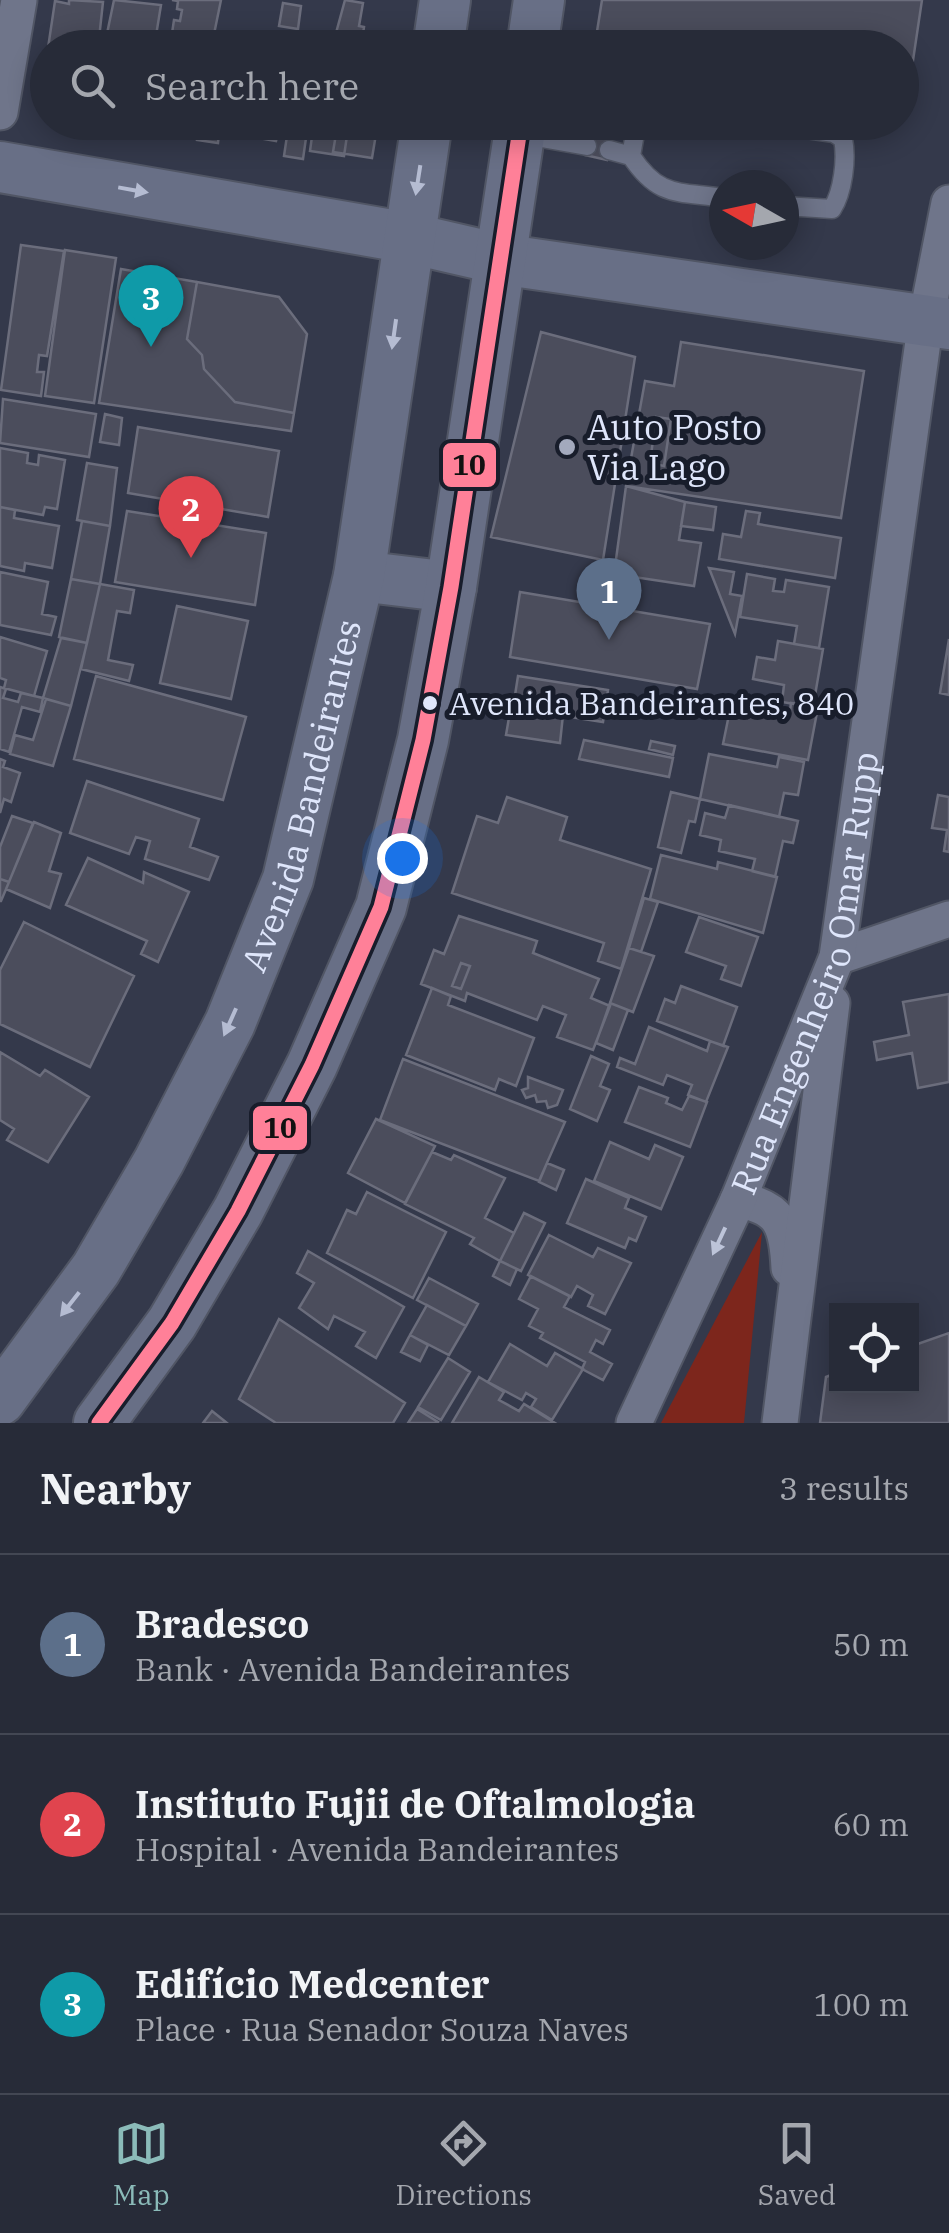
<!DOCTYPE html>
<html lang="en">
<head>
<meta charset="utf-8">
<style>
	body { margin:0; font-family:"IBM Plex Serif",serif; background:#2f3340; color:#f1f3f6 }
	.controls { position:absolute; right:30px; bottom:30px; display:grid; overflow:hidden; border-radius:0px; box-shadow:0 5px 25px #0003 }
	.controls button { width:90px; height:90px; display:grid; place-items:center; padding:0; border:0; border-bottom:2px solid #434753; background:#272b38; color:#f1f3f6; font:50px sans-serif }
	.compass { position:absolute; left:709px; top:170px; width:90px; height:90px; border-radius:50%; background:#272b38; box-shadow:0 5px 25px #0003; rotate:279deg }
	.you { position:absolute; left:402px; top:858px; width:35px; height:35px; margin:-25px; border:8px solid #fff; border-radius:50%; background:#1a73e8; box-shadow:0 0 0 15px #1a73e833 }
	.badge { display:grid; place-items:center; width:65px; height:65px; border-radius:50%; background:#8bbbb9; color:#fff; font-size:32px; font-weight:700 }
	.pin { position:absolute; translate:-50% -82px; filter:drop-shadow(0 2px 5px #0008) }
	.pin::after { content:''; position:absolute; top:52px; width:35px; height:30px; background:inherit; clip-path:polygon(0 0,100% 0,50% 100%) }
	.list { margin:0; padding:0; list-style:none }
	h2 { display:flex; justify-content:space-between; align-items:center; height:130px; margin:0; padding:0 40px; font-size:42px }
	h2 small { font-size:32px; font-weight:400; color:#a4a7ae }
	.list li { display:grid; grid-template-columns:65px 1fr auto; gap:30px; align-items:center; box-sizing:border-box; height:180px; padding:0 40px; border-top:2px solid #434753 }
	.list b { display:block; font-size:38px; white-space:nowrap }
	.list p { margin:0; font-size:32px; white-space:nowrap; color:#a4a7ae }
	.list em { font-size:32px; font-style:normal; color:#a4a7ae }
	.icon { flex:none; width:55px; height:55px; fill:none; stroke:currentColor; stroke-width:2; stroke-linecap:round; stroke-linejoin:round }
	.map { position:relative; flex:none; width:949px; height:1423px; overflow:hidden }
	.search { position:absolute; background:#272b38; box-shadow:0 5px 25px #0003; left:30px; right:30px; top:30px; height:110px; display:flex; align-items:center; gap:25px; box-sizing:border-box; padding:0 35px; border-radius:55px; color:#a4a7ae; font-size:38px }
	.sheet { height:670px; background:#272b38 }
	nav { display:flex; justify-content:space-around; align-items:center; box-sizing:border-box; height:140px; border-top:2px solid #434753; background:#272b38; font-size:28px; color:#a4a7ae }
	nav a { display:grid; justify-items:center; gap:5px }
	nav .on { color:#8bbbb9 }
	.map>svg:first-child { display:block }
	.green { fill:#7d261c }
	.building { fill:#4b4d5c; stroke:#6b6d7c; stroke-width:2.5 }
	.lines { fill:none; stroke-linecap:round; stroke-linejoin:round }
	.lane-casing { stroke:#515665; stroke-width:21 }
	.street-casing { stroke:#515665; stroke-width:39 }
	.secondary-casing { stroke:#515665; stroke-width:54 }
	.lane { stroke:#6f758a; stroke-width:18 }
	.street { stroke:#6f758a; stroke-width:35 }
	.secondary { stroke:#686f86; stroke-width:50 }
	.bus-1-casing { stroke:#181d2b; stroke-width:22 }
	.bus-1 { stroke:#ff8098; stroke-width:15 }
	.oneway { fill:#b5bcd2 }
	.oneway2 { fill:#bdc4d9 }
	.poi-dot { fill:#a3a9bd; stroke:#181d2b; stroke-width:4 }
	.bus-dot { fill:#dfe6fb; stroke:#181d2b; stroke-width:4 }
	.labels { text-anchor:middle; dominant-baseline:central; stroke-width:10; stroke-linejoin:round; paint-order:stroke }
	.bus-label { font-size:32px; fill:#dfe6fb; stroke:#181d2b; text-anchor:start }
	.poi-label { font-size:35px; fill:#dfe6fb; stroke:#181d2b; text-anchor:start }
	.street-label { font-size:35px; fill:#dfe6fb; stroke:#181d2b }
	.line-badge { stroke:#181d2b; stroke-width:4 }
	.pale-badge-label { font-size:28px; text-anchor:middle; font-weight:bold; fill:#111 }
</style>
</head>
<body>
<div class="map">
<svg width="949" height="1423" viewBox="0 0 949 1423">
	<rect width="100%" height="100%" fill="#34394b"/>
	<path class="green" d="M762,1232L744,1423H661Z"/>
	<path class="building" d="M69,0L103,2L98,48H48L55,1L69,4Z
		M114,0L161,5L154,48H104Z
		M172,0H221L212,44L159,48L161,39L171,40L174,20L180,21L182,10L177,9L178,1Z
		M345,0L363,3L359,26L364,27L361,48H325L326,43L333,44Z
		M602,0H922L908,94L902,93V48H617L595,44Z
		M283,3L301,6L298,29L279,26Z
		M281,34L312,39L311,48H279Z
		M222,36L256,42L255,48H220Z
		M66,122H88L86,132L65,128Z
		M161,122H198L196,131Z
		M199,122H249L247,138L219,133L218,143L197,140Z
		M255,122H305L303,132L279,128L276,141L253,137Z
		M314,122H349L344,156L310,151Z
		M338,122H378L372,158L333,152Z
		M591,122H614L607,160L585,155Z
		M288,129L307,131L303,159L284,156Z
		M21,245L64,251L47,356L39,355L37,372H44L41,396L1,390Z
		M65,250L116,258L94,403L45,396Z
		M121,269L197,282L187,339L202,355L204,369L235,402L294,413L291,431L99,403Z
		M197,282L279,297L307,334L294,413L235,402L204,369L202,355L187,339Z
		M541,332L635,357L603,560L491,537Z
		M681,342L864,371L841,518L626,486L645,381L674,386Z
		M3,399L96,414L89,457L0,443Z
		M105,414L122,418L119,445L100,442Z
		M656,417L671,419L664,466L650,463Z
		M138,427L279,451L268,517L128,493Z
		M0,448L28,453L27,463L38,465L39,455L65,460L57,509L45,507L43,515L0,507Z
		M87,463L117,468L110,526L77,520Z
		M626,486L685,502L679,540L701,543L694,586L614,574Z
		M685,502L716,507L713,530L681,526Z
		M0,507L15,510L14,518L59,526L52,568L25,563L24,571L0,566Z
		M127,511L266,533L255,605L115,582Z
		M746,511L760,513L758,524L841,538L835,578L719,559L723,534L741,537Z
		M82,521L110,526L100,584L71,579Z
		M709,568L734,572L730,594L742,596L735,634Z
		M0,572L48,582L42,614L56,617L51,635L0,625Z
		M747,574L775,579L773,591L784,592L786,580L829,587L819,648L794,644L797,626L740,617Z
		M71,579L100,584L87,643L59,637Z
		M100,584L134,590L130,613L117,611L108,660L133,665L129,681L81,669Z
		M520,592L710,624L697,689L510,657Z
		M177,606L248,621L231,699L160,683Z
		M0,637L47,651L34,696L4,688L6,680L0,678Z
		M61,638L87,643L71,706L43,698Z
		M949,639V695L940,693Z
		M778,641L823,649L813,707L782,702L784,685L753,679L757,657L775,660Z
		M96,676L246,717L223,800L74,759Z
		M518,676L608,690L603,722L513,708Z
		M0,687L6,689L3,698L18,702L21,693L43,698L40,712L22,707L9,752L0,749Z
		M46,699L71,706L53,766L10,754L15,735L33,740Z
		M732,700L790,711L791,703L818,707L808,760L723,744Z
		M511,706L563,715L560,743L506,735Z
		M584,740L673,758L669,777L579,759Z
		M651,741L675,746L673,755L649,749Z
		M709,754L777,767L779,757L804,762L798,795L784,793L779,817L700,799Z
		M0,759L5,761L3,767L20,773L11,802L4,799L0,813Z
		M87,781L199,819L190,847L218,857L209,880L145,859L150,841L136,837L129,854L70,833Z
		M671,792L700,799L695,822L689,821L681,853L658,847Z
		M938,795L949,797V852L944,851L947,830L932,828Z
		M507,797L567,817L560,840L651,869L621,969L598,961L604,943L452,893L477,816L498,823Z
		M729,805L798,821L793,843L783,841L775,877L752,871L755,859L719,851L721,840L700,835L705,813L725,818Z
		M12,816L33,823L9,882L0,879V847Z
		M34,822L61,833L49,871L61,874L50,908L6,889Z
		M661,855L717,869L718,862L777,877L763,933L650,899Z
		M88,858L143,883L144,872L189,892L158,962L141,954L147,941L66,905Z
		M0,879L9,882L1,901H0Z
		M644,898L658,902L641,952L629,948Z
		M459,916L537,941L533,953L599,979L591,998L610,1006L593,1050L557,1037L566,1015L543,1006L537,1020L467,993L465,1001L421,984L434,950L444,954Z
		M699,917L758,937L741,986L721,979L726,966L686,952Z
		M24,922L134,976L90,1067L0,1024V970Z
		M629,948L654,956L633,1012L610,1003Z
		M461,963L470,966L461,989L452,986Z
		M681,986L737,1007L723,1046L657,1021L665,999L675,1003Z
		M432,988L451,996L448,1005L534,1038L516,1086L499,1079L495,1090L406,1055Z
		M949,994V1082L918,1088L912,1053L877,1060L874,1042L909,1035L903,1002Z
		M610,1003L628,1010L613,1050L596,1043Z
		M649,1027L707,1051L710,1041L728,1047L706,1102L688,1095L692,1085L667,1075L663,1085L617,1067L620,1058L635,1064Z
		M0,1052L40,1076L45,1070L89,1097L48,1162L7,1140L14,1129L0,1120Z
		M591,1056L609,1064L600,1086L610,1090L597,1121L570,1109Z
		M403,1059L565,1122L539,1181L380,1120Z
		M528,1077L563,1090L557,1105L548,1108L546,1101L537,1102L535,1095L526,1098L522,1090L528,1088Z
		M639,1087L668,1098L666,1103L682,1110L689,1096L707,1102L690,1147L625,1122Z
		M376,1119L435,1146L405,1203L348,1173Z
		M610,1142L649,1159L655,1145L683,1157L661,1209L594,1181Z
		M432,1152L451,1160L454,1155L505,1178L485,1218L514,1233L500,1261L470,1244L474,1238L405,1204Z
		M547,1163L564,1170L556,1190L539,1182Z
		M586,1179L629,1198L625,1208L646,1217L636,1241L629,1238L625,1248L567,1223Z
		M367,1192L446,1232L413,1298L327,1253L347,1210L356,1214Z
		M524,1213L545,1223L521,1271L500,1261Z
		M549,1235L593,1257L598,1248L631,1263L605,1314L588,1306L593,1295L577,1286L571,1297L528,1275Z
		M308,1251L404,1307L376,1358L356,1346L365,1332L334,1316L328,1329L299,1308L314,1283L297,1273Z
		M500,1261L517,1269L510,1285L493,1276Z
		M531,1276L570,1296L564,1307L610,1330L603,1344L596,1340L590,1352L612,1364L603,1380L582,1369L585,1362L540,1338L543,1333L529,1326L538,1309L519,1299Z
		M429,1278L478,1304L466,1326L417,1300Z
		M427,1305L466,1326L449,1355L410,1335Z
		M279,1319L405,1403L393,1423H276L239,1399Z
		M949,1333V1423H820L826,1377L836,1373V1386H912V1346Z
		M410,1335L428,1345L420,1361L401,1352Z
		M510,1344L547,1366L555,1353L583,1369L552,1420L531,1407L536,1399L526,1393L522,1400L488,1382Z
		M448,1358L470,1372L441,1420L418,1407Z
		M479,1377L504,1392L499,1400L519,1411L524,1404L555,1423H452Z
		M417,1409L438,1422L437,1423H408Z
		M212,1411L227,1423H203Z"/>
	<g class="lines">
		<defs>
			<path id="lane" d="M637,122L631,156C659,198 677,191 724,198
				M760,122L834,133L843,139C847,159 843,192 832,209L784,206
				M524,135L587,146
				M609,150L631,156"/>
			<g id="street">
				<path d="M0,112L19,0"/>
				<path d="M837,957L949,919"/>
				<path d="M738,1200C782,1207 787,1227 789,1268"/>
				<path id="s1" d="M634,1423L738,1200L837,957L926,320L949,203"/>
				<path d="M780,1423L832,1003"/>
			</g>
			<g id="secondary">
				<path d="M438,48L445,0"/>
				<path d="M532,48L539,0"/>
				<path d="M0,167L409,238L500,259L949,324"/>
				<path d="M359,576L451,587"/>
				<path id="s2" d="M0,1400L96,1269L159,1161L230,1023L288,879L359,576L427,122"/>
				<path d="M99,1423L172,1323L238,1211L312,1065L381,907L423,740L451,587L521,122"/>
			</g>
		</defs>
		<use href="#lane" class="lane-casing"/>
		<use href="#street" class="street-casing"/>
		<use href="#secondary" class="secondary-casing"/>
		<use href="#lane" class="lane"/>
		<use href="#street" class="street"/>
		<use href="#secondary" class="secondary"/>
		<defs>
			<path id="bus-1" d="M99,1423L172,1323L238,1211L312,1065L381,907L423,740L451,587L521,122"/>
		</defs>
		<use href="#bus-1" class="bus-1-casing"/>
		<use href="#bus-1" class="bus-1"/>
	</g>
	<defs><path id="oneway-solid" d="M-6-.8H1V-3.2L6.5 0L1 3.2V.8H-6Z" transform="scale(2.5)"/></defs>
	<g class="oneway">
		<use href="#oneway-solid" transform="translate(418 180) rotate(99)"/>
		<use href="#oneway-solid" transform="translate(133 190) rotate(10)"/>
		<use href="#oneway-solid" transform="translate(394 334) rotate(98)"/>
		<use href="#oneway-solid" transform="translate(230 1022) rotate(114)"/>
		<use href="#oneway-solid" transform="translate(70 1304) rotate(128)"/>
	</g>
	<use class="oneway2" href="#oneway-solid" transform="translate(719 1241) rotate(115)"/>
	<circle class="poi-dot" cx="567" cy="447" r="10"/>
	<circle class="bus-dot" cx="430" cy="703" r="9"/>
	<g class="labels">
		<g class="bus-label">
			<text x="449" y="703">Avenida Bandeirantes, 840</text>
		</g>
		<g class="poi-label">
			<text x="587" y="427">Auto Posto<tspan x="587" dy="40">Via Lago</tspan></text>
		</g>
		<g class="street-label">
			<text stroke="none"><textPath href="#s2" startOffset="682">Avenida Bandeirantes</textPath></text>
			<text stroke="none"><textPath href="#s1" startOffset="485">Rua Engenheiro Omar Rupp</textPath></text>
		</g>
	</g>
	<g class="line-badge">
		<rect x="441" y="441" width="57" height="48" rx="10" fill="#ff8098"/>
		<rect x="251" y="1104" width="58" height="48" rx="10" fill="#ff8098"/>
	</g>
	<g class="pale-badge-label">
		<text x="469" y="475">10</text>
		<text x="280" y="1138">10</text>
	</g>
</svg>
<div class="controls">
<button><svg class="icon" aria-label="locate" viewBox="0 0 24 24"><circle cx="12" cy="12" r="6"/><path d="M12 2v4M12 18v4M2 12h4M18 12h4"/></svg></button>
</div>
<svg class="compass" viewBox="-18 -18 36 36"><path d="M0-13l5 13h-10z" fill="#e53935"/><path d="M0 13l5-13h-10z" fill="#a4a7ae"/></svg>
<div class="you"></div>
<div class="pin badge" style="left:609px;top:640px;background:#5c6f8a">1</div>
<div class="pin badge" style="left:191px;top:558px;background:#e0444e">2</div>
<div class="pin badge" style="left:151px;top:347px;background:#0f9aa8">3</div>
<div class="search"><svg class="icon" aria-label="search" viewBox="0 0 24 24"><circle cx="10" cy="10" r="6"/><path d="M15 15l6 6"/></svg>Search here</div>
</div>
<section class="sheet">
<h2>Nearby<small>3 results</small></h2>
<ul class="list">
<li><span class="badge" style="background:#5c6f8a">1</span><div><b>Bradesco</b><p>Bank · Avenida Bandeirantes</p></div><em>50 m</em></li>
<li><span class="badge" style="background:#e0444e">2</span><div><b>Instituto Fujii de Oftalmologia</b><p>Hospital · Avenida Bandeirantes</p></div><em>60 m</em></li>
<li><span class="badge" style="background:#0f9aa8">3</span><div><b>Edifício Medcenter</b><p>Place · Rua Senador Souza Naves</p></div><em>100 m</em></li>
</ul>
</section>
<nav>
<a class="on"><svg class="icon" aria-label="map" viewBox="0 0 24 24"><path d="M3 6l6-2 6 2 6-2v14l-6 2-6-2-6 2zM9 4v14M15 6v14"/></svg>Map</a>
<a><svg class="icon" aria-label="directions" viewBox="0 0 24 24"><path d="M12 3l9 9-9 9-9-9zM9 14v-3h6M13 9l2 2-2 2"/></svg>Directions</a>
<a><svg class="icon" aria-label="saved" viewBox="0 0 24 24"><path d="M7 4h10v16l-5-4-5 4z"/></svg>Saved</a>
</nav>
</body>
</html>
